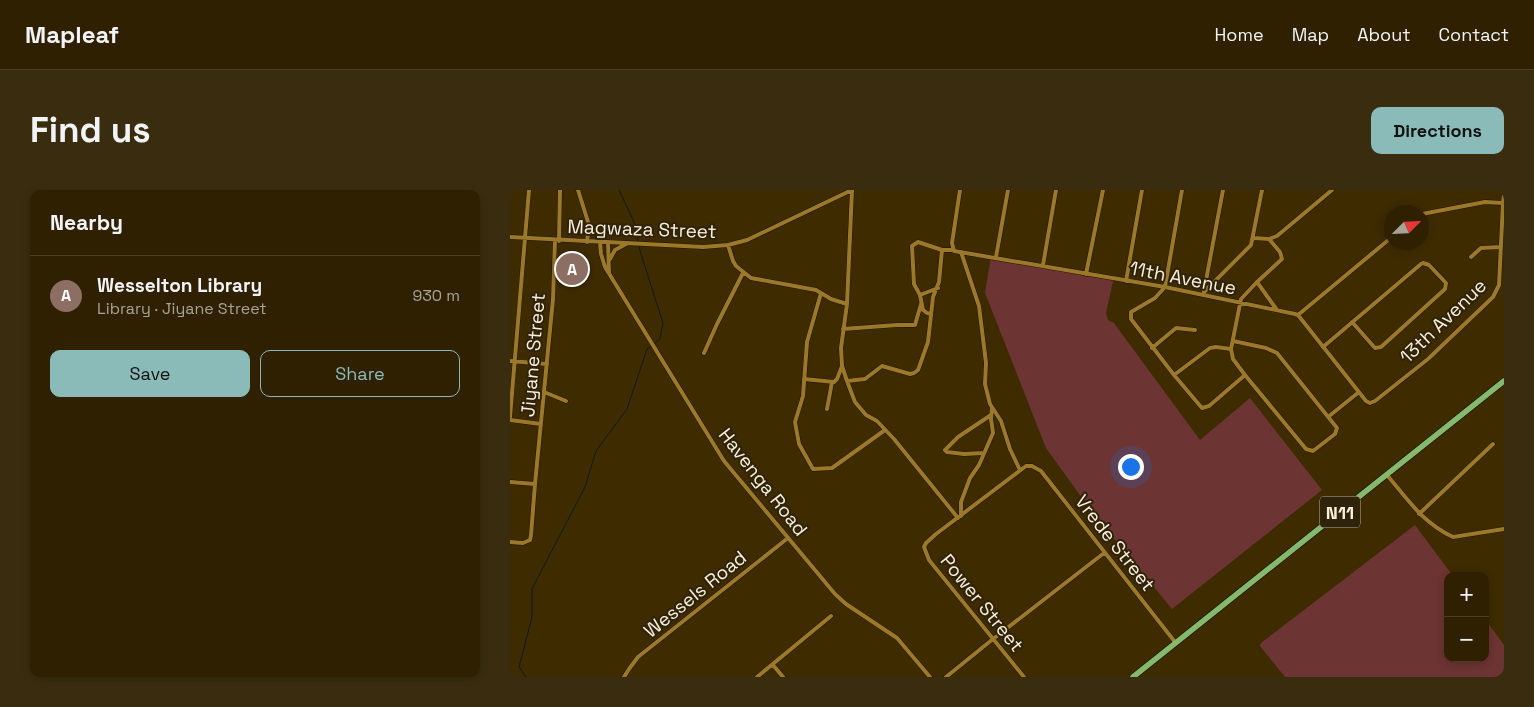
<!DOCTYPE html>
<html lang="en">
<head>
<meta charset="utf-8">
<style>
	body { margin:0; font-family:"Space Grotesk",sans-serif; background:#3a2d0f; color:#f1f3f6 }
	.controls { position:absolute; right:15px; bottom:15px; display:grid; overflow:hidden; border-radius:10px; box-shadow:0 2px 8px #0003 }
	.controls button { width:45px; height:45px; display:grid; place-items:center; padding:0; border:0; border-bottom:1px solid #493e22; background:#2e2000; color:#f1f3f6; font:25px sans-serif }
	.compass { position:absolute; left:874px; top:15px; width:45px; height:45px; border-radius:50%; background:#2e2000; box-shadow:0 2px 8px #0003; rotate:66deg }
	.you { position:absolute; left:620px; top:276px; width:18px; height:18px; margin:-12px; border:4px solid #fff; border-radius:50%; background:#1a73e8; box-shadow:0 0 0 8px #1a73e833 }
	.badge { display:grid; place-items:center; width:32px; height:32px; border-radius:50%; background:#8bbbb9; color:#fff; font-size:16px; font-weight:700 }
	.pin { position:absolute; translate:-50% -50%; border:2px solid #fff; box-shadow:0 1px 5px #0006 }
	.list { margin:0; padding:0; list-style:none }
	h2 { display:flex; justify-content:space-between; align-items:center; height:65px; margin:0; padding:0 20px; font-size:21px }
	h2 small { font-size:16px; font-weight:400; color:#a7a399 }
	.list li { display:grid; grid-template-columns:32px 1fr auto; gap:15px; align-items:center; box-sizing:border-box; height:80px; padding:0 20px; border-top:1px solid #493e22 }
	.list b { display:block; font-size:19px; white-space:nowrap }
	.list p { margin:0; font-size:16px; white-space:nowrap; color:#a7a399 }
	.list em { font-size:16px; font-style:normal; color:#a7a399 }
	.actions { display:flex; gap:10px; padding:15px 20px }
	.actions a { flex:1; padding:11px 0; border:1px solid #8bbbb9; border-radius:10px; text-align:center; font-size:18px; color:#8bbbb9 }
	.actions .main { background:#8bbbb9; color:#111 }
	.map { position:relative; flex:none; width:994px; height:487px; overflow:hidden; border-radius:10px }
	header { display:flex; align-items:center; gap:30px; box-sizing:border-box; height:70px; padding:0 25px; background:#2e2000; border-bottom:1px solid #493e22 }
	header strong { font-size:24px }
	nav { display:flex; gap:28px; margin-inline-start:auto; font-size:18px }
	.intro { display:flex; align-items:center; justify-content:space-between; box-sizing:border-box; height:120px; padding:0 30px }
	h1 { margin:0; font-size:35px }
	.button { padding:12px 22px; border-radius:10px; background:#8bbbb9; color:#111; font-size:18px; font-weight:700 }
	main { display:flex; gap:30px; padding:0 30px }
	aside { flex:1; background:#2e2000; border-radius:10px; box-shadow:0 2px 8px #0003 }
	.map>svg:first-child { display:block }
	.green { fill:#6c3432 }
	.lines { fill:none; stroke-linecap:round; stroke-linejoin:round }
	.stream { stroke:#0c1d1e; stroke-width:1 }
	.minor-casing { stroke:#201500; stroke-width:5 }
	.trunk-casing { stroke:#201500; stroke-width:7 }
	.minor { stroke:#9c792a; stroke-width:4 }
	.trunk { stroke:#85ba6c; stroke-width:5.5 }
	.labels { text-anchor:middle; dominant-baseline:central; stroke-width:4; stroke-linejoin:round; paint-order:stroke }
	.shield { fill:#2f230b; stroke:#beb29d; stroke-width:1 }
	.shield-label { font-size:18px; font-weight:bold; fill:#fcf0db }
	.street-label { font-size:19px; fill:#fcf0db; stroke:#2f230b }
</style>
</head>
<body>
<header>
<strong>Mapleaf</strong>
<nav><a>Home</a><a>Map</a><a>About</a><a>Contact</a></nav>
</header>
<div class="intro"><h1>Find us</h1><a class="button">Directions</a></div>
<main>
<aside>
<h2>Nearby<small></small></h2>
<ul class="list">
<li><span class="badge" style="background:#8d6e63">A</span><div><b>Wesselton Library</b><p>Library · Jiyane Street</p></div><em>930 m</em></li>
</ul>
<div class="actions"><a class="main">Save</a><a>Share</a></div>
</aside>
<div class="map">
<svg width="994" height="487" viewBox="0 0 994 487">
	<rect width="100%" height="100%" fill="#3e2b00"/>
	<path class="green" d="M481,66L604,87L596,123L598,130L604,133L690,250L740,208L812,300L662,419L585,326L536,258L475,103Z
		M905,335L943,386H938V468H975V429L994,455V487H775L750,456L751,453Z"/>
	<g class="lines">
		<path class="stream" d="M109,0L124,32L130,61L153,133L150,149L144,154
			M16,487L9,477L22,427V399L75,297L86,261L117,219L137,159L141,156"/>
		<defs>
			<path id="minor" d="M68,0L79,35L77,52
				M342,0L337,114L331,158L332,176L337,191L345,212L356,225L367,231L384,249L448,328
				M450,0L442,53L444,61L655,97L785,124L788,125L856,211L860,213L865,211L918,169L983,107L989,95L993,13L975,12L912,24
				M672,0L655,97L645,108L621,122V129L664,185L692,218L699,216L735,185
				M993,13L994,5
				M0,47L193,57L218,55L237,50L342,0
				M744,48L759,49L767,46L822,0
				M49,51L50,0
				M90,52L91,64L95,77L214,271L325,404L336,414L387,448L420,487
				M98,53L99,83
				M218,55L223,71L226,76L241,88L306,100L321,109L337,114
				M451,62L469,116L476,173L475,194L480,214L491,231L500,259L510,280
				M486,67L498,0
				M961,67L971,58L991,57
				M100,69L105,60L116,54
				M533,75L546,0
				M576,84L593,0
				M616,91L632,0
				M747,92L767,120
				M694,101L713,0
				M694,102L741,55L752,0
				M311,103L297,152L293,206L285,232L289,254L303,279L322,278L375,240
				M410,105L428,98
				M421,124L417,123L413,120L410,105L404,94L402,56L408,52L432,60H443
				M788,125L882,47
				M333,139L387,135H405L411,114
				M723,151L756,158L767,163L827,238L825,244L803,261L796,259L735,185L723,169L721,159L731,109L747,92L772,69L770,62L759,49
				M813,157L911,74L913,73L919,75L936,93L935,99L871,157L865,158L842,132
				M642,158L666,138L685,140
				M194,163L207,134L233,83
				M0,171L37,174
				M664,185L700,158L706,157L721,159
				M294,189L324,192L327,189L332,176
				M337,191L355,189L372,176L400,184L404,183L408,180L418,152L423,107L429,92L432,60
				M34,202L56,211
				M317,219L322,192
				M0,227L19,0
				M818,227L849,202
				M0,230L31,234
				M474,263L454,264L437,262L435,260L448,247L481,225
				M877,285C898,310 913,333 943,347L994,339
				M0,292L25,294
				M909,324L983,254
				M451,326V312L460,288L469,275L483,243L481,229L482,218
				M0,352L13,353L20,350L21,345L25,294L43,109L45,50
				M263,475L273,487
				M114,487L119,479L128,467L278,348
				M247,487L321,426
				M436,487L483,449L594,363
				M514,487L419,370L414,357L416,353L426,344L516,276H522L531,281L665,452"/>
			<path id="trunk" d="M623,487L994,191"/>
		</defs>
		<use href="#minor" class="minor-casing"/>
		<use href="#trunk" class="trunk-casing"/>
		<use href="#minor" class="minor"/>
		<use href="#trunk" class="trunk"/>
	</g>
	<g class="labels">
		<rect class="shield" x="810" y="306.5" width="40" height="31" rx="4"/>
		<g class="shield-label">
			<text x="830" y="322">N11</text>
		</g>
		<g class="street-label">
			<text transform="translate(132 39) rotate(2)">Magwaza Street</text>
			<text transform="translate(673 88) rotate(11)">11th Avenue</text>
			<text transform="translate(933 131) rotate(-44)">13th Avenue</text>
			<text transform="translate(23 165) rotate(-85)">Jiyane Street</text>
			<text transform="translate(253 292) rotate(52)">Havenga Road</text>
			<text transform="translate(605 353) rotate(52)">Vrede Street</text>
			<text transform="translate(185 404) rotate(-39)">Wessels Road</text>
			<text transform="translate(472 413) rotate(51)">Power Street</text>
		</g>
	</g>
</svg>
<div class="controls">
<button>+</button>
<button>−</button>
</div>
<svg class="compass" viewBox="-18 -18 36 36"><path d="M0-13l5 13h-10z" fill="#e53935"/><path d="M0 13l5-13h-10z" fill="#a7a399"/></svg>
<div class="you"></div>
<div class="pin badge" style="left:62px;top:79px;background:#8d6e63">A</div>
</div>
</main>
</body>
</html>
